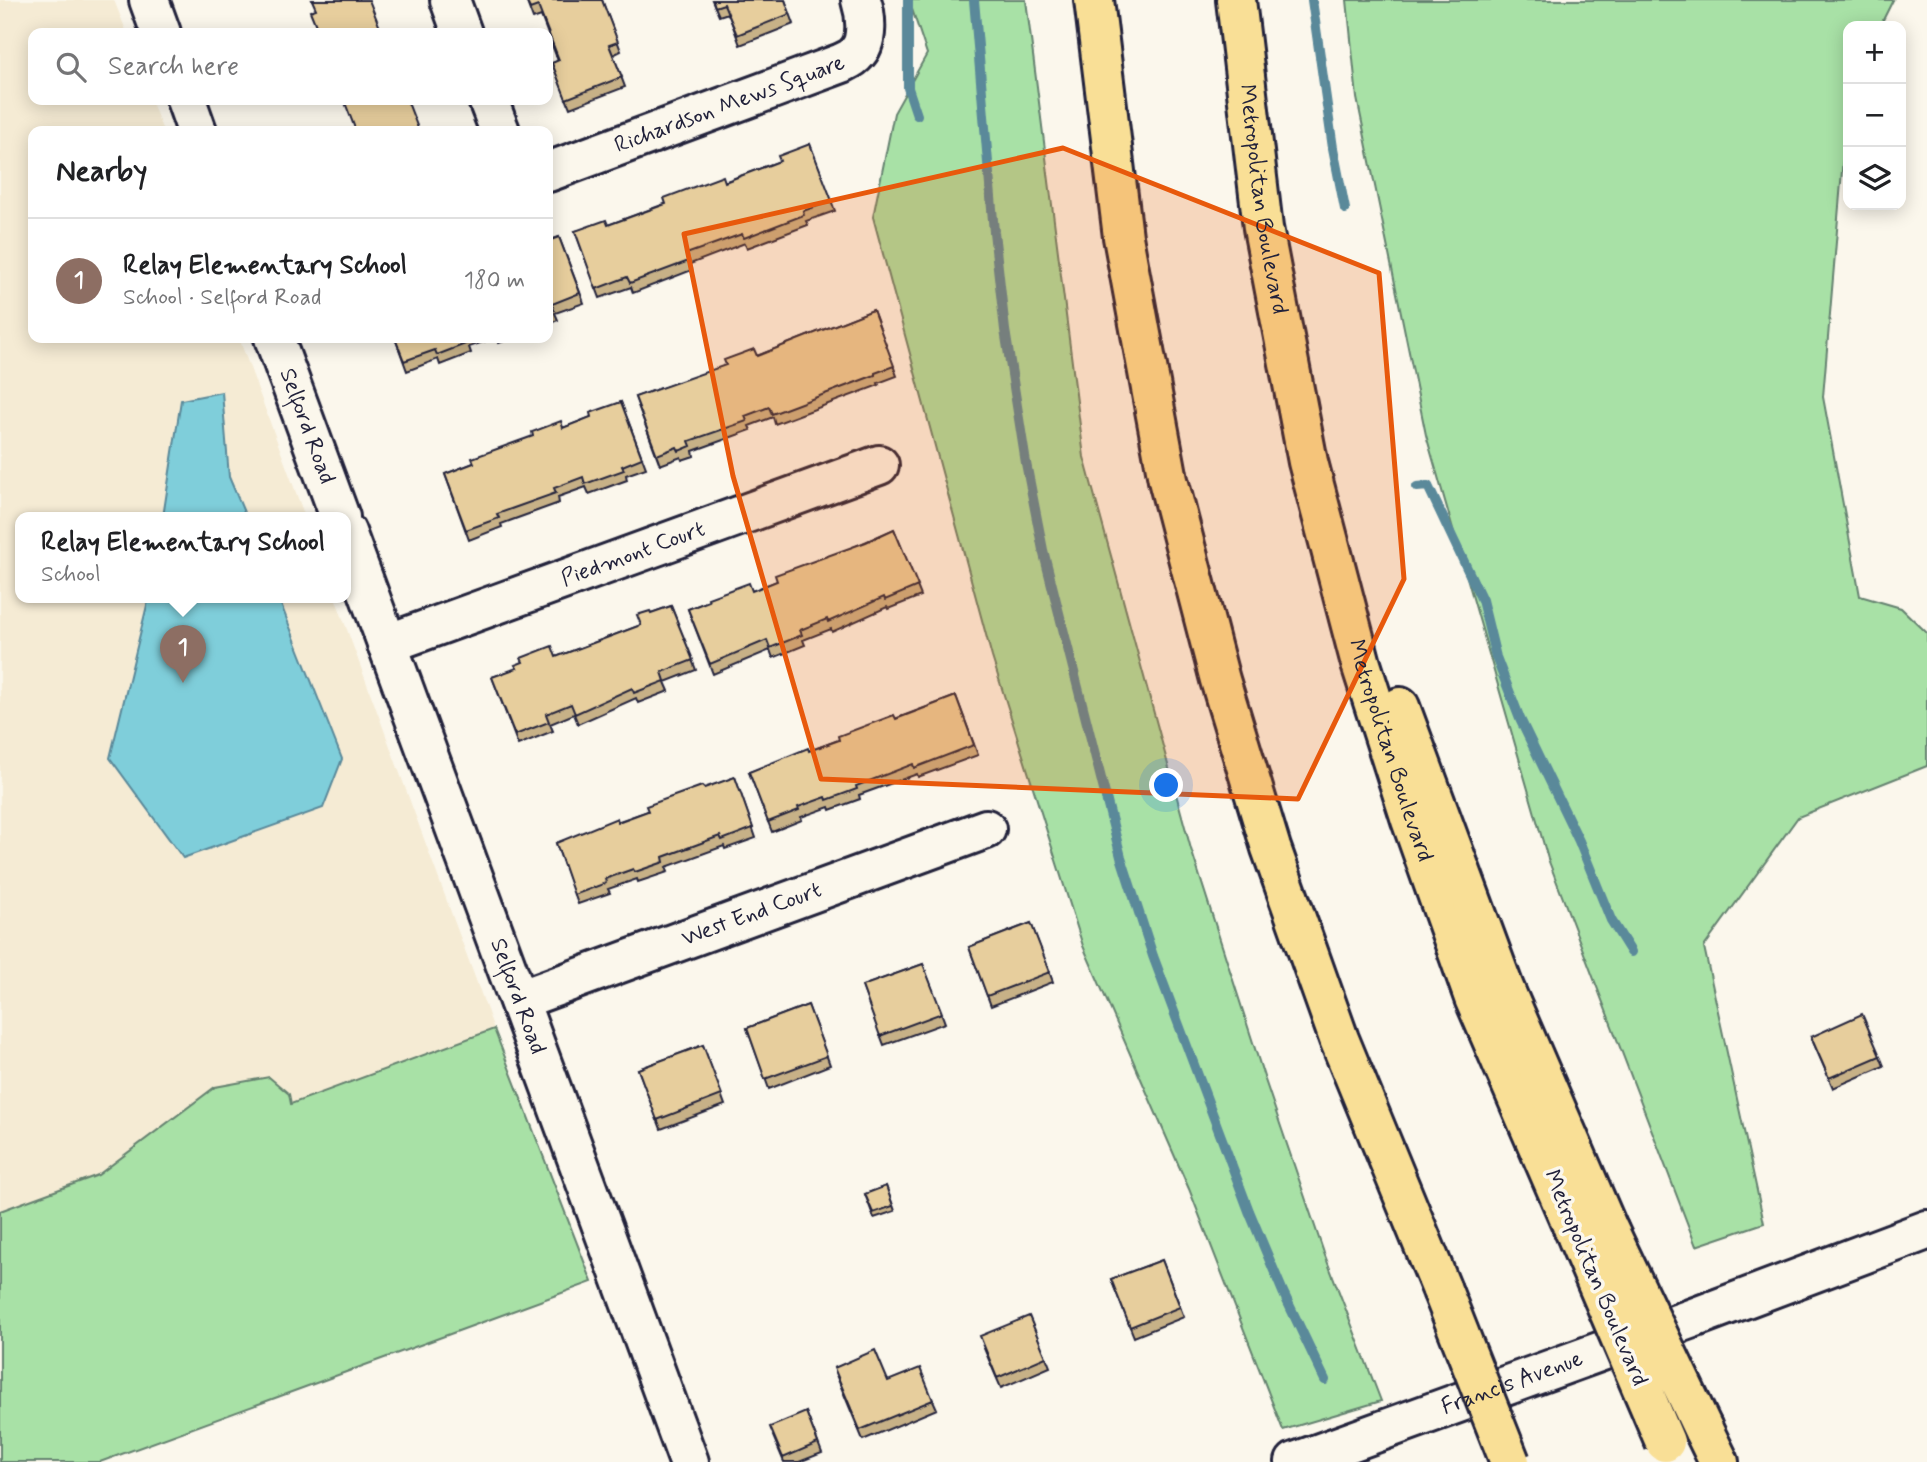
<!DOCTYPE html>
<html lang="en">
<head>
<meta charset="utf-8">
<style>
	body { margin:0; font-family:Mynerve,sans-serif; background:#f2f2f2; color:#202124 }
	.controls { position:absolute; right:21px; top:21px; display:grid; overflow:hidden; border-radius:14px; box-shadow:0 4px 18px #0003 }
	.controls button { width:63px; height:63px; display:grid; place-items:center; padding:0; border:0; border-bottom:2px solid #e0e0e0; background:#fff; color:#202124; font:35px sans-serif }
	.you { position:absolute; left:1167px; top:786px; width:24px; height:24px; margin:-18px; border:5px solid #fff; border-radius:50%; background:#1a73e8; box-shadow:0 0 0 10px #1a73e833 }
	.badge { display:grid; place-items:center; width:46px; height:46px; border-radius:50%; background:#ea580c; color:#fff; font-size:23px; font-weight:700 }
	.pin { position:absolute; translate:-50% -58px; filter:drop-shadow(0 2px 4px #0008) }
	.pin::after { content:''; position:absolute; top:37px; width:24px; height:21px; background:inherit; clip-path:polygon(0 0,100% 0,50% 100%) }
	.popup { position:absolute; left:15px; top:512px; width:336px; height:91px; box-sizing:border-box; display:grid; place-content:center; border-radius:14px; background:#fff; filter:drop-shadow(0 2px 5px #0005); font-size:23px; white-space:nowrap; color:#757577 }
	.popup b { font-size:26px; color:#202124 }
	.popup::after { content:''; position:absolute; left:50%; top:100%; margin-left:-14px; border:14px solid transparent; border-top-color:#fff }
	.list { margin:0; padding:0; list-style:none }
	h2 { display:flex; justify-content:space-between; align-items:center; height:91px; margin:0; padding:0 28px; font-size:30px }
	h2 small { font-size:23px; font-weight:400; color:#757577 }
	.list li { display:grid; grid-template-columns:46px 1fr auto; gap:21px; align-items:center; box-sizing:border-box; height:126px; padding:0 28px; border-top:2px solid #e0e0e0 }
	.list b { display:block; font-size:26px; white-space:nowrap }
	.list p { margin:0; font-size:23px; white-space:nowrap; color:#757577 }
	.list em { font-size:23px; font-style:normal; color:#757577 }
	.icon { flex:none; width:38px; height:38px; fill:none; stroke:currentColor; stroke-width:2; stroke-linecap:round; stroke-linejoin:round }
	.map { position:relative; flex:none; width:1927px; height:1462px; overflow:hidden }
	.search { position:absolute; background:#fff; box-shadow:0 4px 18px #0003; left:28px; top:28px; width:525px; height:77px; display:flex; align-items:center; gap:18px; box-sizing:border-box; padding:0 24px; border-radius:14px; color:#757577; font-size:26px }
	.panel { position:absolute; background:#fff; box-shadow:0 4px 18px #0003; left:28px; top:126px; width:525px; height:217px; border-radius:14px }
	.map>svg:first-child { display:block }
	.built { fill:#f5ebd4 }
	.green { fill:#a8e1a6; stroke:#658270; stroke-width:2 }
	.water { fill:#7fceda; stroke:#5a899a; stroke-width:2 }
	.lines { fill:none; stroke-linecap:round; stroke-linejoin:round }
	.stream { stroke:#5a899a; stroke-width:10 }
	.street-casing { stroke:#22223b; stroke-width:44 }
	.secondary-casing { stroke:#22223b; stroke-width:44 }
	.highway-casing { stroke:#22223b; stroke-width:44 }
	.street { stroke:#fbf7ec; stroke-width:38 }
	.secondary { stroke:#fbf7ec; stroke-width:38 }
	.highway { stroke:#f9df96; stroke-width:38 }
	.highway-bridge-casing { stroke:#22223b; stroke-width:44; stroke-linecap:butt }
	.highway-bridge { stroke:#f9df96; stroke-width:38 }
	.wall { fill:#c7b187; stroke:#22223b; stroke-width:2 }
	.building { fill:#e7ce9d; stroke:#22223b; stroke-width:2 }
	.marked { fill:#e8590c; fill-opacity:0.2; stroke:#e8590c; stroke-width:5; stroke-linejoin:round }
	.labels { text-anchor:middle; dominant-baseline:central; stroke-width:7; stroke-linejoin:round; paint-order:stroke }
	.street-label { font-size:23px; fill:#22223b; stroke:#fbf7ec }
</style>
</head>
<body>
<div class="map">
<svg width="1927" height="1462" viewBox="0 0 1927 1462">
	<rect width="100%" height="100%" fill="#fbf7ec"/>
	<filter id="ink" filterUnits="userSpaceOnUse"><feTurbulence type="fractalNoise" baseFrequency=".0143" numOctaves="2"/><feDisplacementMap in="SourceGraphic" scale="14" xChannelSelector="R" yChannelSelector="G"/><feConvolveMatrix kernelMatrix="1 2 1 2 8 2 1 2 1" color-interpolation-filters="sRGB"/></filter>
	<g filter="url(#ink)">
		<path class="built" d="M0,0H114L127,33H33V100H151L163,131H33V338H239L305,517H20V597H335L494,1029L0,1211Z"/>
		<path class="green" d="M909,0H1026L1084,457L1191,849L1265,1080L1324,1253L1381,1401L1283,1430L1189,1189L1083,946L992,657L873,217L894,113L927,54Z
			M1347,0H1893L1880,26H1848V99L1823,397L1860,596L1901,608L1927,633V766L1798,817L1704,947L1764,1223L1696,1246L1548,859L1426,435L1357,98Z
			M494,1029L592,1282L100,1462H0V1211L98,1175L215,1087L269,1077L289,1094L291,1104Z"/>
		<path class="water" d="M222,392L229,477L246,517H163L181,400Z
			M149,597H278L342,759L323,808L183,858L110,758Z"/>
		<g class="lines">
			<path class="stream" d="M908,0V88L917,115
				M974,0L994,232L1005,330L1026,463L1043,550L1121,857L1153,956L1249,1211L1283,1292L1325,1380
				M1312,0L1333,148L1345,209
				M1417,487L1428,486L1482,600L1496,657L1520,719L1579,841L1611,920L1631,952"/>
			<defs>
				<g id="street">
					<path d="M450,0L462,33"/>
					<path d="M488,100L500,131"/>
					<path id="s1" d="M548,172L842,63C846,61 853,58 856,54C869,42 866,15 861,0"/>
					<path id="s2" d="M387,644L879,465"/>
					<path id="s3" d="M519,1000L986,829"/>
				</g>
				<g id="secondary">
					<path d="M149,0L161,33"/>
					<path d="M186,100L197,131"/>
					<path id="s4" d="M274,338L340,517"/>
					<path id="s5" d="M346,532L689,1462"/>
					<path id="s6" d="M1295,1462L1693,1318L1927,1230"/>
				</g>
				<g id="highway">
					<path d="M1094,0L1123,237L1168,480L1220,680L1271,848L1339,1039L1442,1290"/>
					<path id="s7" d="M1236,0L1263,228L1308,462L1361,664L1411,820L1474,998L1578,1239"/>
					<path d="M1400,707L1504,988L1608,1229"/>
					<path d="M1703,1429L1719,1462"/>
				</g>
			</defs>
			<use href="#street" class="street-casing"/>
			<use href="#secondary" class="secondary-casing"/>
			<use href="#highway" class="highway-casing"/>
			<use href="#street" class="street"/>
			<use href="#secondary" class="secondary"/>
			<use href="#highway" class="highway"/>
			<defs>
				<path id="highway-bridge" d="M1608,1229L1703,1429
					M1578,1239L1665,1442
					M1442,1290L1510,1462"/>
			</defs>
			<use href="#highway-bridge" class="highway-bridge-casing"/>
			<use href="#highway-bridge" class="highway-bridge"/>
		</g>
		<path class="wall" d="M526,0H602L621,51L613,55L625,87L570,108L552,63L558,61L541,16L533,19Z
			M712,0H785L794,24L740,45L728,13L719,16Z
			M810,144L835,211L806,221L808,225L747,248L745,243L690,264L692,270L633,293L631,287L600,298L575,231L608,225L780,161Z
			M559,237L584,303L555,313L558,320L548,324V241Z
			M873,310L897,376L878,383L879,385L775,424L773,417L749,426L751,430L693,451L694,456L682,460L681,457L660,465L635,397L757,356Z
			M395,338H494L469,347L471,353L440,365L438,359L407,371Z
			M497,338H512L499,343Z
			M621,402L646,468L626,475L627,480L589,494L586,487L558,497L559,503L501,524L502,527L469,540L445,474L591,417Z
			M894,529L921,596L888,609L887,607L832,632L831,629L803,640L805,645L773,658L770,650L713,674L688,609L709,601L752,591L777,581Z
			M671,606L696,670L665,682L669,691L638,703L636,698L578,724L574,714L550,724L553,731L518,745L492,677L556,657L641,625L651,613Z
			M956,696L978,755L918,777L917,774L859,795L860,799L830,810L829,807L801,817L802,820L772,832L749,772L809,751Z
			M735,777L756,838L725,849L724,846L666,867L668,872L638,882L637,879L608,889L610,893L578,904L556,843L648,811Z
			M1031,923L1053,982L991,1006L969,947Z
			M923,964L945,1023L884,1045L862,986Z
			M808,1005L830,1065L769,1089L747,1028Z
			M1811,1037L1880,1056L1884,1066L1833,1088Z
			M703,1045L725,1105L661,1129L638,1069Z
			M886,1186L895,1211L874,1218L865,1194Z
			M1162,1260L1184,1317L1134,1337L1111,1279Z
			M983,1346L1046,1357L1050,1367L1001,1388Z
			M837,1377L888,1381L933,1400L937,1409L863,1440Z
			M806,1412L822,1453L799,1462H784L773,1436Z"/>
		<path class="building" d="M312,0H369L382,33H319L310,11L316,9Z
			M526,0H602L618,42L609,45L622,77L566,99L552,63L559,60L538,6L530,9Z
			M713,0H785L790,14L737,35L724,4L715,7Z
			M344,100H407L419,131H356Z
			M810,144L832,201L803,211L804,215L744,238L742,234L686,254L689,261L630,283L627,277L596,289L575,231L606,220L608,225L666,204L664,198L723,176L725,182L780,161L778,156Z
			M559,237L580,293L552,304L554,310L548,313V241Z
			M873,310L894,366L875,373V375L772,414L769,407L745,416L747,421L689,441L691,446L679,451L677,447L657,455L635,397L726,365L724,360L754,349L757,356Z
			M395,338H465L468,343L437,355L435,350L404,361Z
			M621,402L642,458L622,466L624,470L585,484L583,477L554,488L556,493L497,514L499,518L466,530L445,474L474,463L472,458L533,436L532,432L561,421L563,428L591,417L590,413Z
			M894,529L918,586L885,600L884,597L828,622L827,619L800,630L802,635L770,648L767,640L710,664L688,609L709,601L708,598L749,583L752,591L777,581L775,575L866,542Z
			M671,606L693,660L662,672L665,681L634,693L632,688L575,714L571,704L546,714L549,722L515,735L492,677L517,668L515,665L523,662L521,658L552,646L556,657L641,625L637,615L650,611L651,613Z
			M956,696L974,745L914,768L913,764L856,786L857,789L827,800L826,797L798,807L799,810L768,822L749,772L808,748L809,751L839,740L838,736L894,715L896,719Z
			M735,777L753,828L722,840L720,836L663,857L664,862L635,872L633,869L605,879L606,883L574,895L556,843L617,818L618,822L648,811L646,806L702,786L704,788Z
			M1031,923L1050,972L987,996L969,947Z
			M923,964L942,1013L880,1036L862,986Z
			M808,1005L827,1056L765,1079L747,1028Z
			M1862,1014L1880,1056L1829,1078L1811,1037Z
			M703,1045L722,1095L657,1120L638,1069Z
			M886,1186L893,1206L873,1213L865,1194Z
			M1162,1260L1180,1307L1130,1327L1111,1279Z
			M1029,1316L1046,1357L997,1378L980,1336Z
			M875,1350L888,1381L920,1368L933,1400L860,1430L834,1368Z
			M806,1412L818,1443L783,1458L770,1427Z"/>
	</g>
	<path class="marked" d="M1063,148L1379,273L1404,579L1298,799L821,779L733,476L684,234Z"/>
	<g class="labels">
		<g class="street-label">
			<text stroke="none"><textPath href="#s1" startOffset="194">Richardson Mews Square</textPath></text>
			<text stroke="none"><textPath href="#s7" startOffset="201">Metropolitan Boulevard</textPath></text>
			<text stroke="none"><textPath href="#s4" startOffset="94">Selford Road</textPath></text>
			<text stroke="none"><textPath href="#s2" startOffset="262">Piedmont Court</textPath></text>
			<text stroke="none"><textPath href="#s7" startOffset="768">Metropolitan Boulevard</textPath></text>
			<text stroke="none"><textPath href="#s3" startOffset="248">West End Court</textPath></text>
			<text stroke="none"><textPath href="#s5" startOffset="495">Selford Road</textPath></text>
			<text transform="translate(1595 1278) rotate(67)">Metropolitan Boulevard</text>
			<text stroke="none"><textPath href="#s6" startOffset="231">Francis Avenue</textPath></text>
		</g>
	</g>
</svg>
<div class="controls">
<button>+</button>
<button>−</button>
<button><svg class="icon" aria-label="layers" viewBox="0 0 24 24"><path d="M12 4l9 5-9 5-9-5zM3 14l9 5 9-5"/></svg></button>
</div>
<div class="you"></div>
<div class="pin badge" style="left:183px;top:683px;background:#8d6e63">1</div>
<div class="popup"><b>Relay Elementary School</b>School</div>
<div class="search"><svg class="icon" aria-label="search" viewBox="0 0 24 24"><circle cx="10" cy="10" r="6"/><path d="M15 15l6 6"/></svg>Search here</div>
<section class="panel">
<h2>Nearby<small></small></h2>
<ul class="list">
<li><span class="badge" style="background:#8d6e63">1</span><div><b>Relay Elementary School</b><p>School · Selford Road</p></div><em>180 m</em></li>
</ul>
</section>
</div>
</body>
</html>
